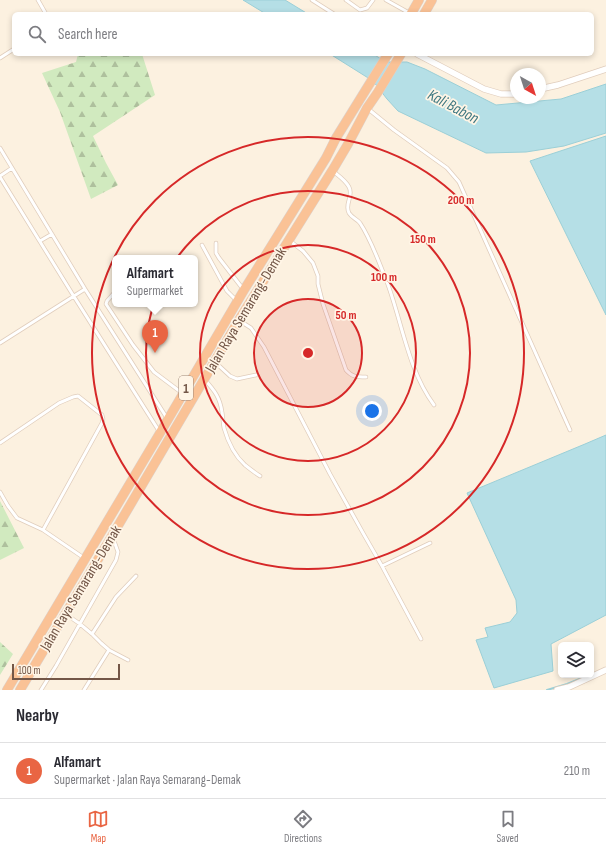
<!DOCTYPE html>
<html lang="en">
<head>
<meta charset="utf-8">
<style>
	body { margin:0; font-family:"Sofia Sans Condensed",sans-serif; background:#f7f7f7; color:#2b2b33 }
	.controls { position:absolute; right:12px; bottom:12px; display:grid; overflow:hidden; border-radius:6px; box-shadow:0 2px 6px #0003 }
	.controls button { width:36px; height:36px; display:grid; place-items:center; padding:0; border:0; border-bottom:1px solid #e1e1e2; background:#fff; color:#2b2b33; font:20px sans-serif }
	.compass { position:absolute; left:510px; top:68px; width:36px; height:36px; border-radius:50%; background:#fff; box-shadow:0 2px 6px #0003; rotate:141deg }
	.scale { position:absolute; left:12px; bottom:10px; width:108px; box-sizing:border-box; padding-left:4px; border:2px solid #735647; border-top:0; font-size:11px; line-height:14px; white-space:nowrap; color:#735647; -webkit-text-stroke:3px #fff5e6; paint-order:stroke }
	.you { position:absolute; left:372px; top:411px; width:14px; height:14px; margin:-10px; border:3px solid #fff; border-radius:50%; background:#1a73e8; box-shadow:0 0 0 6px #1a73e833 }
	.badge { display:grid; place-items:center; width:26px; height:26px; border-radius:50%; background:#e96543; color:#fff; font-size:13px; font-weight:700 }
	.pin { position:absolute; translate:-50% -33px; filter:drop-shadow(0 1px 2px #0008) }
	.pin::after { content:''; position:absolute; top:21px; width:14px; height:12px; background:inherit; clip-path:polygon(0 0,100% 0,50% 100%) }
	.popup { position:absolute; left:112px; top:255px; width:86px; height:52px; box-sizing:border-box; display:grid; place-content:center; border-radius:6px; background:#fff; filter:drop-shadow(0 1px 3px #0005); font-size:13px; white-space:nowrap; color:#7c7c81 }
	.popup b { font-size:15px; color:#2b2b33 }
	.popup::after { content:''; position:absolute; left:50%; top:100%; margin-left:-8px; border:8px solid transparent; border-top-color:#fff }
	.list { margin:0; padding:0; list-style:none }
	h2 { display:flex; justify-content:space-between; align-items:center; height:52px; margin:0; padding:0 16px; font-size:17px }
	h2 small { font-size:13px; font-weight:400; color:#7c7c81 }
	.list li { display:grid; grid-template-columns:26px 1fr auto; gap:12px; align-items:center; box-sizing:border-box; height:56px; padding:0 16px; border-top:1px solid #e1e1e2 }
	.list b { display:block; font-size:15px; white-space:nowrap }
	.list p { margin:0; font-size:13px; white-space:nowrap; color:#7c7c81 }
	.list em { font-size:13px; font-style:normal; color:#7c7c81 }
	.icon { flex:none; width:22px; height:22px; fill:none; stroke:currentColor; stroke-width:2; stroke-linecap:round; stroke-linejoin:round }
	.map { position:relative; flex:none; width:606px; height:690px; overflow:hidden }
	.search { position:absolute; background:#fff; box-shadow:0 2px 6px #0003; left:12px; right:12px; top:12px; height:44px; display:flex; align-items:center; gap:10px; box-sizing:border-box; padding:0 14px; border-radius:6px; color:#7c7c81; font-size:15px }
	.sheet { height:108px; background:#fff }
	nav { display:flex; justify-content:space-around; align-items:center; box-sizing:border-box; height:56px; border-top:1px solid #e1e1e2; background:#fff; font-size:11px; color:#7c7c81 }
	nav a { display:grid; justify-items:center; gap:2px }
	nav .on { color:#e96543 }
	.map>svg:first-child { display:block }
	.forest { fill:url(#forest-firs) }
	.water { fill:#b5dfe6; stroke:#9bcfd7 }
	.lines { fill:none; stroke-linecap:round; stroke-linejoin:round }
	.stream { stroke:#9bcfd7; stroke-width:2 }
	.service-casing { stroke:#e0cdbc; stroke-width:4.5 }
	.minor-casing { stroke:#e0cdbc; stroke-width:7 }
	.trunk-casing { stroke:#dbd3cf; stroke-width:10 }
	.service { stroke:#fff; stroke-width:3 }
	.minor { stroke:#fff; stroke-width:5.5 }
	.trunk { stroke:#fac296; stroke-width:9 }
	.ring { fill:none; stroke:#d62828; stroke-width:2 }
	.labels { text-anchor:middle; dominant-baseline:central; stroke-width:3.5; stroke-linejoin:round; paint-order:stroke }
	.shield { fill:#fff5e6; stroke:#9d8677; stroke-width:1 }
	.shield-label { font-size:14px; font-weight:bold; fill:#735647 }
	.street-label { font-size:15px; fill:#735647; stroke:#fff5e6 }
	.water-label { font-size:16px; font-style:italic; fill:#3e7780; stroke:#fff5e6 }
	.centre { fill:#d62828; stroke:#fff5e6; stroke-width:2 }
	.ring-label { font-size:12px; text-anchor:middle; font-weight:bold; fill:#d62828; stroke:#fff5e6; stroke-width:3.5; stroke-linejoin:round; paint-order:stroke }
</style>
</head>
<body>
<div class="map">
<svg width="606" height="690" viewBox="0 0 606 690">
	<defs>
		<pattern id="forest-firs" width="22" height="20" patternUnits="userSpaceOnUse"><rect width="22" height="20" fill="#d1eabf"/><path d="M5 1l3.5 6h-7zM16 11l3.5 6h-7z" fill="#aec09d"/></pattern>
	</defs>
	<rect width="100%" height="100%" fill="#fcf1e0"/>
	<path class="forest" d="M78,54H142L155,95L93,136L106,163L118,185L91,199L60,112L42,73L76,62Z
		M0,501L24,548L0,560Z
		M0,642L13,654L0,675Z"/>
	<path class="water" d="M243,0H285L308,14H266Z
		M330,54H373L386,62H407L425,69L496,105L561,99L606,84V133L564,146L526,152L486,153L398,111L387,99L373,81Z
		M606,136V315L530,161Z
		M606,435V615L551,644L553,671L494,688L476,640L488,637L485,628L510,622L517,613L516,600L467,493L585,444Z"/>
	<g class="lines">
		<path class="stream" d="M547,690L567,684L587,676"/>
		<defs>
			<path id="service" d="M38,0L46,14
				M312,0L334,14
				M346,0L360,10L367,8L373,0
				M386,0L411,14
				M0,58L14,49
				M367,108L394,130L447,168L459,182L570,430
				M0,148L85,289L165,415L167,419
				M334,172C339,176 346,181 349,187C354,196 344,204 349,213C352,218 357,219 360,223C372,241 379,263 387,282C402,322 408,370 434,405
				M0,176L12,168
				M0,177L73,295L159,431
				M40,241L52,234
				M290,241L303,251L313,263L318,276V284L323,304L346,370C352,377 357,377 366,377
				M216,243V253L219,258L243,289
				M202,245L227,291L237,301
				M115,292L107,301L106,304L133,345L154,372L182,393
				M240,321L251,328L264,347L330,474L363,533L382,566L430,543
				M0,343L85,289
				M216,363L230,376L237,379L256,375
				M205,380C215,391 220,398 222,412C223,418 223,423 224,428C228,442 235,456 245,465C250,469 255,473 260,476
				M0,443L59,403L73,397L78,396L102,415L103,419L102,423L43,530L84,558
				M0,492L8,506L17,518L43,530
				M382,566L421,639
				M67,615L80,624L92,634L101,643L109,650L128,660
				M92,634L116,597L136,576
				M41,690L56,666L116,560L118,552L113,538
				M84,690L109,650"/>
			<path id="minor" d="M417,54L484,89L501,94H516
				M540,89L558,85L606,69
				M557,690L569,687L606,670"/>
			<path id="trunk" d="M411,14L419,0
				M424,14L432,0
				M7,690L160,433L244,290L326,158L336,138L388,54
				M20,690L112,536L239,320L332,171L348,144L367,108L378,92L401,54"/>
		</defs>
		<use href="#service" class="service-casing"/>
		<use href="#minor" class="minor-casing"/>
		<use href="#trunk" class="trunk-casing"/>
		<use href="#service" class="service"/>
		<use href="#minor" class="minor"/>
		<use href="#trunk" class="trunk"/>
	</g>
	<circle cx="308" cy="353" r="54" fill="#d62828" fill-opacity=".12"/>
	<g class="ring">
		<circle cx="308" cy="353" r="54"/>
		<circle cx="308" cy="353" r="108"/>
		<circle cx="308" cy="353" r="162"/>
		<circle cx="308" cy="353" r="216"/>
	</g>
	<g class="labels">
		<rect class="shield" x="179" y="376" width="14" height="24" rx="3"/>
		<g class="shield-label">
			<text x="186" y="388">1</text>
		</g>
		<g class="street-label">
			<text transform="translate(246 310) rotate(-59)">Jalan Raya Semarang-Demak</text>
			<text transform="translate(81 588) rotate(-59)">Jalan Raya Semarang-Demak</text>
		</g>
		<g class="water-label">
			<text transform="translate(453 107) rotate(28)">Kali Babon</text>
		</g>
	</g>
	<circle cx="308" cy="353" r="6" class="centre"/>
	<g class="ring-label">
		<text x="461" y="204">200 m</text>
		<text x="423" y="243">150 m</text>
		<text x="384" y="281">100 m</text>
		<text x="346" y="319">50 m</text>
	</g>
</svg>
<div class="controls">
<button><svg class="icon" aria-label="layers" viewBox="0 0 24 24"><path d="M12 4l9 5-9 5-9-5zM3 14l9 5 9-5"/></svg></button>
</div>
<svg class="compass" viewBox="-18 -18 36 36"><path d="M0-13l5 13h-10z" fill="#e53935"/><path d="M0 13l5-13h-10z" fill="#7c7c81"/></svg>
<div class="scale">100 m</div>
<div class="you"></div>
<div class="pin badge" style="left:155px;top:353px">1</div>
<div class="popup"><b>Alfamart</b>Supermarket</div>
<div class="search"><svg class="icon" aria-label="search" viewBox="0 0 24 24"><circle cx="10" cy="10" r="6"/><path d="M15 15l6 6"/></svg>Search here</div>
</div>
<section class="sheet">
<h2>Nearby<small></small></h2>
<ul class="list">
<li><span class="badge">1</span><div><b>Alfamart</b><p>Supermarket · Jalan Raya Semarang-Demak</p></div><em>210 m</em></li>
</ul>
</section>
<nav>
<a class="on"><svg class="icon" aria-label="map" viewBox="0 0 24 24"><path d="M3 6l6-2 6 2 6-2v14l-6 2-6-2-6 2zM9 4v14M15 6v14"/></svg>Map</a>
<a><svg class="icon" aria-label="directions" viewBox="0 0 24 24"><path d="M12 3l9 9-9 9-9-9zM9 14v-3h6M13 9l2 2-2 2"/></svg>Directions</a>
<a><svg class="icon" aria-label="saved" viewBox="0 0 24 24"><path d="M7 4h10v16l-5-4-5 4z"/></svg>Saved</a>
</nav>
</body>
</html>
